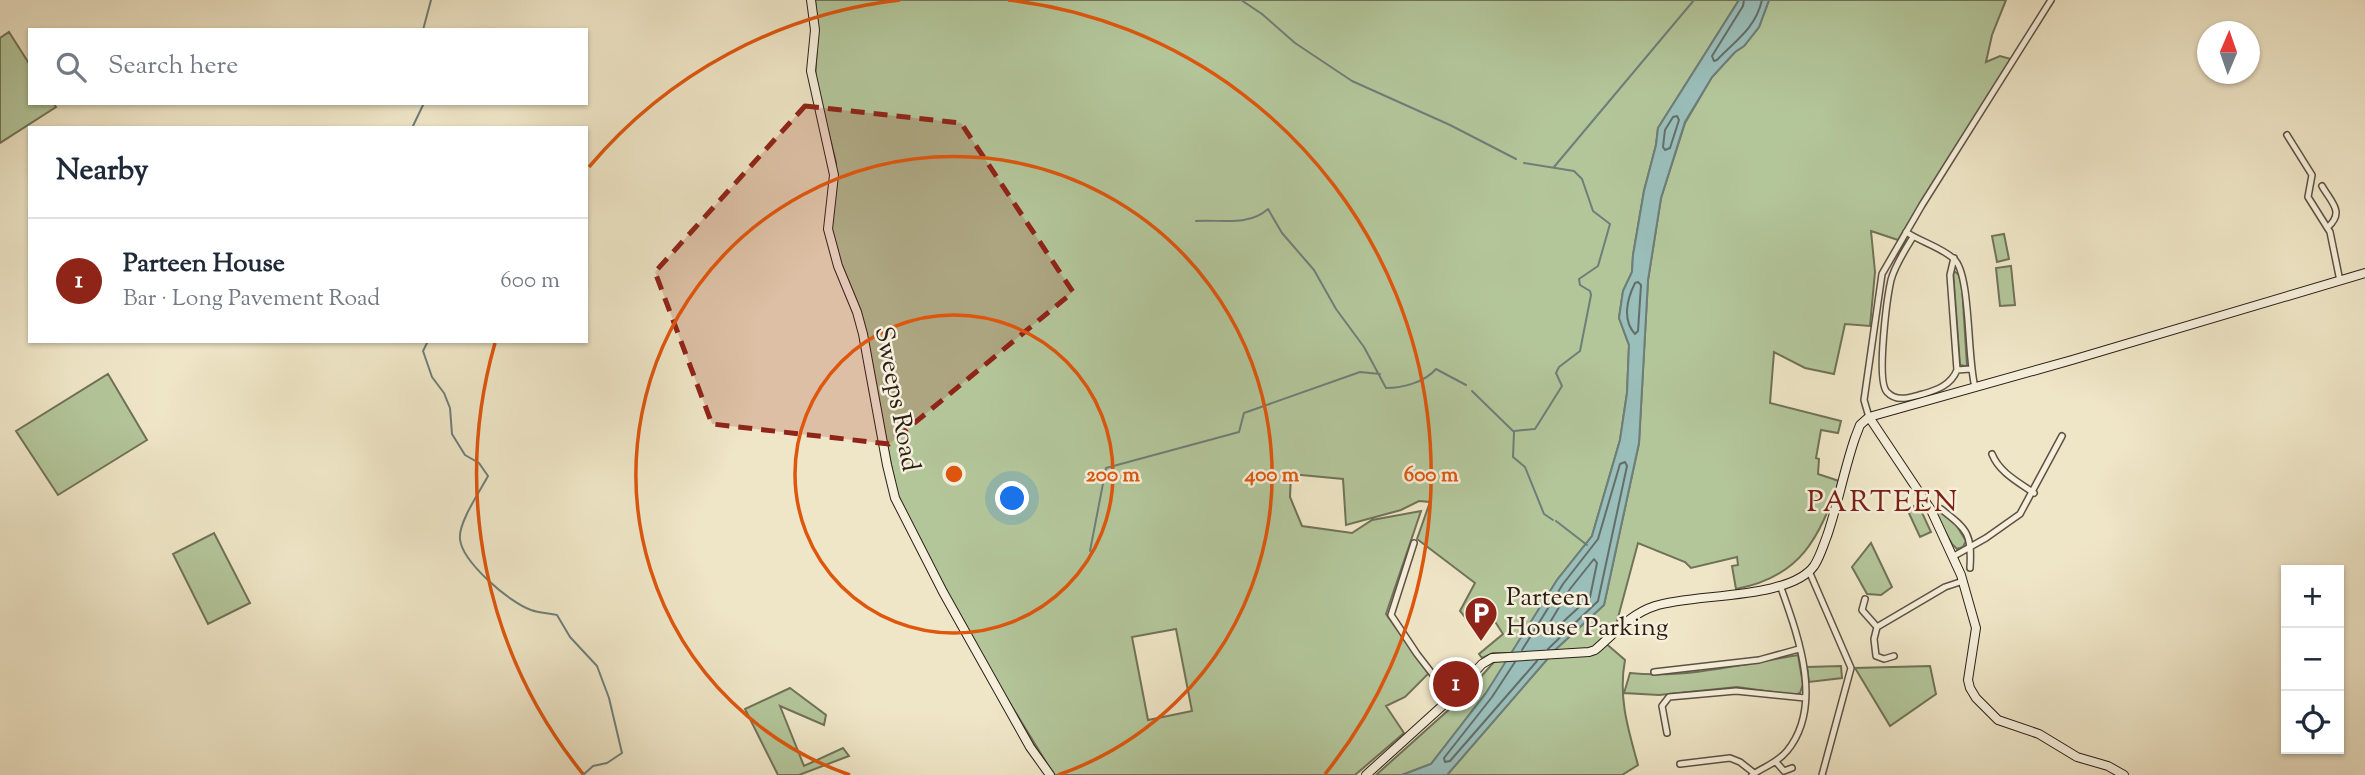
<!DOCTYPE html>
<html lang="en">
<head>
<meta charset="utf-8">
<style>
	body { margin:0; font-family:"Sorts Mill Goudy",serif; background:#f6f6f7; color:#1f2937 }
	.controls { position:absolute; right:21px; bottom:21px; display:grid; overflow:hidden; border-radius:0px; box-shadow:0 2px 5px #0004 }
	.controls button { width:63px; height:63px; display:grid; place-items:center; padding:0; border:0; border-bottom:2px solid #e0e1e3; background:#fff; color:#1f2937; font:35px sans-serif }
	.compass { position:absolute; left:2197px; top:21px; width:63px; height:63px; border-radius:50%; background:#fff; box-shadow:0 2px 5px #0004; rotate:2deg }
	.you { position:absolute; left:1013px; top:499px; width:24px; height:24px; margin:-18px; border:5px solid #fff; border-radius:50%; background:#1a73e8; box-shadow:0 0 0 10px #1a73e833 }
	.badge { display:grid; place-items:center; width:46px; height:46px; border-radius:50%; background:#8f2418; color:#fff; font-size:23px; font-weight:700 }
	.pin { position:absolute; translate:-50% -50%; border:4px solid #fff; box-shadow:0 2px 7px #0006 }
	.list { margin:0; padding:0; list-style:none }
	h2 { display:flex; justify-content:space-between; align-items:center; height:91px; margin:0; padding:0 28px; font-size:30px }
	h2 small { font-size:23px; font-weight:400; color:#747a83 }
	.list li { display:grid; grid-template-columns:46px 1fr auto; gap:21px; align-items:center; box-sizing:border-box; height:126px; padding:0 28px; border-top:2px solid #e0e1e3 }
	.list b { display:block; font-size:26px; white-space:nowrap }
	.list p { margin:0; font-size:23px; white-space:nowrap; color:#747a83 }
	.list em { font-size:23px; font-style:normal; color:#747a83 }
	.icon { flex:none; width:38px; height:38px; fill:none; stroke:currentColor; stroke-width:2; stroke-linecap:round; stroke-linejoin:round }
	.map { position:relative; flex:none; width:2365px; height:775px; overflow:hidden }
	.search { position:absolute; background:#fff; box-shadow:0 2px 5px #0004; left:28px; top:28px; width:560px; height:77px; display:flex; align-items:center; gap:18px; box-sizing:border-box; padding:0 24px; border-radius:0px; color:#747a83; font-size:26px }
	.panel { position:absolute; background:#fff; box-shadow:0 2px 5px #0004; left:28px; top:126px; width:560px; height:217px; border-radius:0px }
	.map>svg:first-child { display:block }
	.green { fill:#b3c69a; stroke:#707259; stroke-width:2; fill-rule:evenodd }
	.water { fill:#9abeba; stroke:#6e7e79; stroke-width:2 }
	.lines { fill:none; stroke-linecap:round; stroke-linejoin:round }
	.shore { stroke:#646e69; stroke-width:2 }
	.stream { stroke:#6e7e79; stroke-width:2 }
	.street-casing { stroke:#5e5144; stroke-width:8 }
	.secondary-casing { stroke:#2d1f18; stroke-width:10 }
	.street { stroke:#f5efdb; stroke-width:5 }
	.secondary { stroke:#f5efdb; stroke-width:8 }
	.marked { fill:#8f2418; fill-opacity:0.2; stroke:#8f2418; stroke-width:5; stroke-dasharray:14 9; stroke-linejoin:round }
	.ring { fill:none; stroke:#df560d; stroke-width:3.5 }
	.labels { text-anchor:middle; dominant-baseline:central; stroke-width:5; stroke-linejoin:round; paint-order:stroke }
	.street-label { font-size:26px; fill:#2d1f18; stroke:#f5efdb }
	.poi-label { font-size:26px; fill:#2d1f18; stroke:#f5efdb; text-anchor:start }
	.quarter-label { font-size:30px; letter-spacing:2px; fill:#7a1f14; stroke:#f5efdb }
	.centre { fill:#df560d; stroke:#f5efdb; stroke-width:3.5 }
	.ring-label { font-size:21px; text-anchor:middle; font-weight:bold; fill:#df560d; stroke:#f5efdb; stroke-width:5; stroke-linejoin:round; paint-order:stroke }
</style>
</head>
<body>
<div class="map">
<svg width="2365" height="775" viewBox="0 0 2365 775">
	<rect width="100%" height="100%" fill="#efe6c7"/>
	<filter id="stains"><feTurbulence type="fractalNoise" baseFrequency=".00286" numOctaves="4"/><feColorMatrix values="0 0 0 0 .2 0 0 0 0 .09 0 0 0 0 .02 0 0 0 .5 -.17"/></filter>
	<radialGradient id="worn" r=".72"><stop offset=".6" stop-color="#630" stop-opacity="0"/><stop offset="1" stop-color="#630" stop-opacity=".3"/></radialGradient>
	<path class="green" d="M815,0H1739L1658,128L1656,145L1644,191L1633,255L1632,272L1623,291L1619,318L1629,345L1627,393L1620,440L1592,536L1557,580L1512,653H1493L1482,658L1479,654L1503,634L1494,620L1480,622L1474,628L1460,611L1475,583L1417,539L1430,502L1419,501L1401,510L1346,525L1343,479L1291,474L1290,497L1302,526L1352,533L1372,520L1421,511L1386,614L1429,673L1405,697L1386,706L1404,733L1355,775H1054L992,674L937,575L897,494L866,342L830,230L836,162L815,81L818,29ZM1176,629L1192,711L1148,720L1132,637Z
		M1769,0H2006L1992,35L1986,62L2000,56L2011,59L1898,240L1871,231L1875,272L1870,326L1845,324L1834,374L1805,368L1774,352L1770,403L1841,421L1838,433L1821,430L1816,458L1819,459L1818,474L1839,481C1819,538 1801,577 1736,589L1732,566L1738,565L1737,557L1691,568L1685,562L1638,543L1616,625L1603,641L1625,660C1618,697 1628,729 1638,765L1622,775H1447L1556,649L1604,605L1639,443L1648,280L1661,198L1685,123L1712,77L1735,52L1744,46L1759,27Z
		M9,32L30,65V103H53L56,107L0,143V38Z
		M2004,234L2009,259L1997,262L1992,236Z
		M2011,266L2015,305L2000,306L1996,268Z
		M1953,270L1959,275L1962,286L1967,366H1965L1960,365Z
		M108,374L147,440L58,495L16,431Z
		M1918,504L1931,532L1920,537L1907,509Z
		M1933,506L1955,523L1966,541L1963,547L1957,549L1952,544L1931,507Z
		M214,533L250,603L208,624L173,554Z
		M1871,543L1892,587L1881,595L1867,594L1852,567Z
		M1798,655L1803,684L1800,693L1794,695L1737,687L1659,695L1624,693L1630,673C1683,679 1745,664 1798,655Z
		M1510,658L1486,693L1431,764L1402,775H1376L1463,697L1494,662Z
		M1841,666L1842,678L1809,682L1807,667Z
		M1930,666L1936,694L1890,726L1855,668Z
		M790,688L826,715L824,725L780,706L804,766L843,748L849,756L799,775H778L745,709Z"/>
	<path class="water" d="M1739,0H1769L1759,27L1744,46L1735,52L1712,77L1685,122L1661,198L1648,280L1639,443L1604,605L1556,649L1447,775H1402L1431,764L1486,693L1557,580L1592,536L1620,440L1627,393L1629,345L1619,318L1623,291L1632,272L1633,255L1644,191L1656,145L1658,128Z"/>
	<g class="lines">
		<path class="shore" d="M1744,0L1743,6L1712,56L1714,61L1717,60C1736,40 1755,29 1762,0
			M1677,116L1679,120L1670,148L1665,150L1663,147L1665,130L1673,117Z
			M1638,282L1641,285L1638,331L1635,334C1622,320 1627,299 1635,283Z
			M1594,559L1597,563L1590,597L1551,633H1547L1546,629L1570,589Z
			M1522,650L1563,584L1598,539L1620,464L1625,462L1627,466L1598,601L1548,649
			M1515,662L1492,697L1444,758L1445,762L1450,761L1537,661"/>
		<path class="stream" d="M1241,0L1262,14L1295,43L1352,81L1450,125L1516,159
			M423,30L431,0
			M412,128L424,103
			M1554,167L1694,0
			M1196,221C1220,219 1248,227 1268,209L1282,233L1314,270L1336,309L1364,347L1386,388C1403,388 1425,382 1436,369L1466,385
			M428,341L423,351L432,377L444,393L450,408L452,434L465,455L479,463L488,476C480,491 458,523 460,539C462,562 510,603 531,610C539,613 549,613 557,615L570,637L597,666L609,698L622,753L607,763L593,766L583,775
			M1472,391L1513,431
			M1514,431L1535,429L1562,386L1556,373L1559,367L1580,351L1591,295L1590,291L1580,285L1579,279L1598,266L1610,224L1593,211L1582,179L1574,171L1524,163
			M1514,432L1513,457L1525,467L1544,514L1553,520
			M1556,521L1587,545
			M1090,551L1106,468L1239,432L1244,413L1360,372L1380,374"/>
		<defs>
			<path id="street" d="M2287,135L2312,175L2308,197L2330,232L2340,281
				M2322,186C2331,202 2345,212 2328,227
				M1906,232C1921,242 1941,247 1954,259C1971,274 1967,359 1975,387
				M1913,237C1905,250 1895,265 1891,280C1887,298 1876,381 1887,392C1897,403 1911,397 1923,394C1937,390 1951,385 1957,370L1970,369
				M1954,258L1950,275L1957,370
				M1869,417L1864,400L1882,274L1922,205L2051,0
				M1992,454C1999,472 2018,482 2034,493
				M1941,509C1968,530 1972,534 1970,568
				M1414,543L1391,615L1417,654L1451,698
				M1954,556L1986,538L2020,514L2062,436
				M1809,571L1851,668L1822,775
				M1865,599L1862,610L1877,627
				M1894,656L1884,659L1876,656L1874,639L1877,627L1945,587L1963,581
				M1654,672L1759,660L1799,649
				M1667,733L1662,706L1669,697L1736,691L1805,698
				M1776,762L1784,771L1792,768
				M1680,764L1730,758L1740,762L1754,773
				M1752,775C1765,766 1776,764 1787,751C1825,705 1797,633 1780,585"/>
			<path id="secondary" d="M811,0L815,30L811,71L834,175L828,229L838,266L857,312L863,334L887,465L895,498L943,592L1030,747L1050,775
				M1869,417L1931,510L1961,575L1976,628L1968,680L1970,688L1976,698L1998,720L2039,734L2077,757L2108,766L2124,775
				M1366,775L1451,698L1482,664L1492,658L1589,652L1595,650C1614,634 1630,614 1655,606C1694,593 1789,600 1814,566C1820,557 1823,546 1827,536C1838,504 1844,470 1855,438L1860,425L1869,417L2072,360L2365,273"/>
		</defs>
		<use href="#street" class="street-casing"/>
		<use href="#secondary" class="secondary-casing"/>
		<use href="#street" class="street"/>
		<use href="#secondary" class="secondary"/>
	</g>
	<path class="marked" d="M805,106L961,123L1073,292L889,444L712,424L655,272Z"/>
	<g class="ring">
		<circle cx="954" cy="474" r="159"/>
		<path d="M850 775A318 318 0 1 1 1058 775"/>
		<path d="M583 774A477 477 0 0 1 495 343M589 167A477 477 0 0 1 900 0M1008 0A477 477 0 0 1 1325 774"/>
	</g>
	<defs>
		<symbol id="parking-pin" viewBox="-11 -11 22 30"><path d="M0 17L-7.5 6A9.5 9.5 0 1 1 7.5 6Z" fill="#8f2418" stroke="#f5efdb"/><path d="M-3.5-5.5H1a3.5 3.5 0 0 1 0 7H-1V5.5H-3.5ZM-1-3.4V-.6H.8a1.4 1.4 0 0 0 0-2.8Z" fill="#fff"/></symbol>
	</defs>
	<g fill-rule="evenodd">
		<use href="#parking-pin" x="1462" y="594" width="38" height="52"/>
	</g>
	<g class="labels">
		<g class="street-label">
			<text transform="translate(896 399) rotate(79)">Sweeps Road</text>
		</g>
		<g class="poi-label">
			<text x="1506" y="598">Parteen<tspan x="1506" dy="30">House Parking</tspan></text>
		</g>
		<g class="quarter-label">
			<text x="1883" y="503">PARTEEN</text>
		</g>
	</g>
	<circle cx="954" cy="474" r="10" class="centre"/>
	<g class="ring-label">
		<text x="1113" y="481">200 m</text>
		<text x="1272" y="481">400 m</text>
		<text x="1431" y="481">600 m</text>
	</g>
	<rect width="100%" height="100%" filter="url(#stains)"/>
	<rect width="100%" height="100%" fill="url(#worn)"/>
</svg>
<div class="controls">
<button>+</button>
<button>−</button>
<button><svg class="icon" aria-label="locate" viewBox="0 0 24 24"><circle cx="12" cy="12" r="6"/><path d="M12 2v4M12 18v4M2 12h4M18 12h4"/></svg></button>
</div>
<svg class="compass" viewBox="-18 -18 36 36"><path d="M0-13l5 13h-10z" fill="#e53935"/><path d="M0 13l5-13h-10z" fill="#747a83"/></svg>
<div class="you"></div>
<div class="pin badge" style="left:1456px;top:684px">1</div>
<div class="search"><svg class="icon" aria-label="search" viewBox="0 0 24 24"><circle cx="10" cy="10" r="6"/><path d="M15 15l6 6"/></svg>Search here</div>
<section class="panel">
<h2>Nearby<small></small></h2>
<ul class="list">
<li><span class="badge">1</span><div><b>Parteen House</b><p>Bar · Long Pavement Road</p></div><em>600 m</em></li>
</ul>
</section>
</div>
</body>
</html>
